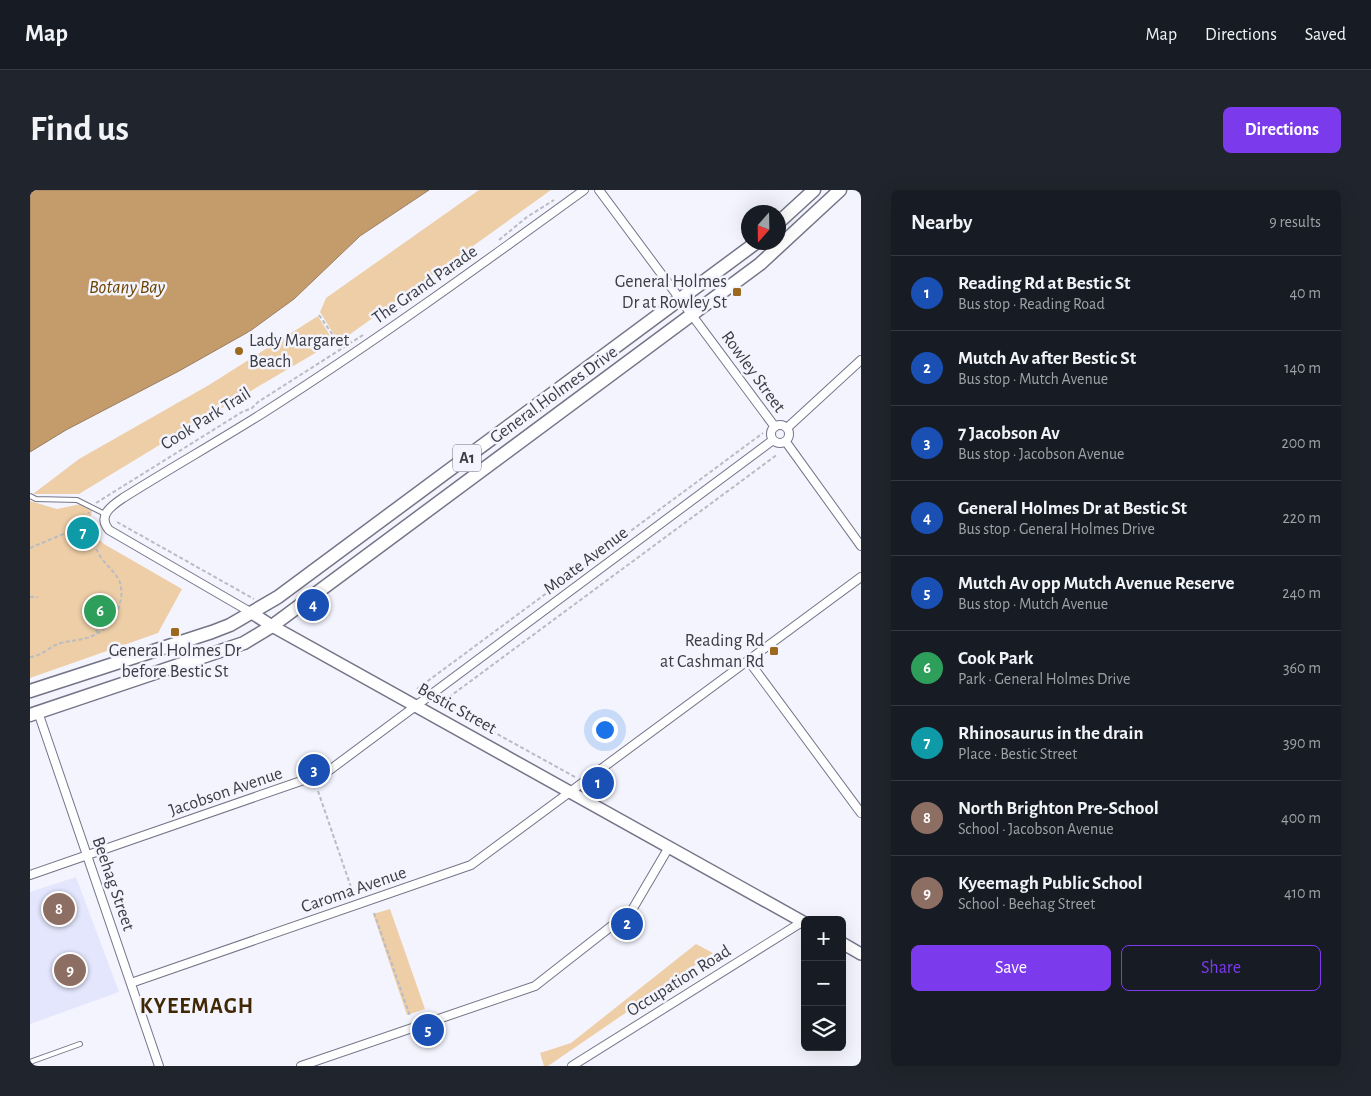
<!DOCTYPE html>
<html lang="en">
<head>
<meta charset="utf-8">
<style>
	body { margin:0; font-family:"Alegreya Sans",sans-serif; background:#20242c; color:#f1f3f6 }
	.controls { position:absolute; right:15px; bottom:15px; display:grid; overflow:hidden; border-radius:8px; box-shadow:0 5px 20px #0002 }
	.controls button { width:45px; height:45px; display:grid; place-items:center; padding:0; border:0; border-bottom:1px solid #363941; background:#171b24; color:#f1f3f6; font:25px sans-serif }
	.compass { position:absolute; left:711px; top:15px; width:45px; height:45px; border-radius:50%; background:#171b24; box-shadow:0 5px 20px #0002; rotate:200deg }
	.you { position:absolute; left:574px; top:539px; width:18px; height:18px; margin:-12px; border:4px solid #fff; border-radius:50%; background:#1a73e8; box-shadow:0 0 0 8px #1a73e833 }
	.badge { display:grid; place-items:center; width:32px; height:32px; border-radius:50%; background:#7c3aed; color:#fff; font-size:16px; font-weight:700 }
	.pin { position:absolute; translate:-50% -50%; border:2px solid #fff; box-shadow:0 1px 5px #0006 }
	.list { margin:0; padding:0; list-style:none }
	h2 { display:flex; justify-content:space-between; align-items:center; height:65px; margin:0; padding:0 20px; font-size:21px }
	h2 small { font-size:16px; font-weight:400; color:#9ea1a6 }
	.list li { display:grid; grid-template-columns:32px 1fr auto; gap:15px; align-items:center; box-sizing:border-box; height:75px; padding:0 20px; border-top:1px solid #363941 }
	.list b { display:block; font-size:19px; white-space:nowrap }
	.list p { margin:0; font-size:16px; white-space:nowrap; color:#9ea1a6 }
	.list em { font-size:16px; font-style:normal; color:#9ea1a6 }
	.actions { display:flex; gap:10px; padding:15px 20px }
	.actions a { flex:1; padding:11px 0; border:1px solid #7c3aed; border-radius:8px; text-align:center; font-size:18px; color:#7c3aed }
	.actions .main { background:#7c3aed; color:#fff }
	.icon { flex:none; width:28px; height:28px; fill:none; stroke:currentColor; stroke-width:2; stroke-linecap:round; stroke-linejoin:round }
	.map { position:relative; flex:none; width:831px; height:876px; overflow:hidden; border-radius:8px }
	header { display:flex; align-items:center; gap:30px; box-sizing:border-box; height:70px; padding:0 25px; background:#171b24; border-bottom:1px solid #363941 }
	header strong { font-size:24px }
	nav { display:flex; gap:28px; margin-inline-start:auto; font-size:18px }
	.intro { display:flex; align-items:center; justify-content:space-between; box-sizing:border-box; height:120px; padding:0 30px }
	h1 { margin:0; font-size:35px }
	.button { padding:12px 22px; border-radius:8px; background:#7c3aed; color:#fff; font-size:18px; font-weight:700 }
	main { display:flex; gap:30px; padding:0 30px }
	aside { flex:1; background:#171b24; border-radius:8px; box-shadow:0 5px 20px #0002 }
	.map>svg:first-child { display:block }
	.built { fill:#e4e6fe }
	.green { fill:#eecea7 }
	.water { fill:#c49b6a; stroke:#9b7e5f }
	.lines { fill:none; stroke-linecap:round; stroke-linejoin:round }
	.service-casing { stroke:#747588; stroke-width:6 }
	.minor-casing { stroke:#747588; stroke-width:10 }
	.secondary-casing { stroke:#747588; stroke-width:14 }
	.trunk-casing { stroke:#747588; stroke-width:15 }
	.path { stroke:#babbc3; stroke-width:2; stroke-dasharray:4 2.5; stroke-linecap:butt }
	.service { stroke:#fff; stroke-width:4 }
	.minor { stroke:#fff; stroke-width:8 }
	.secondary { stroke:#fff; stroke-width:11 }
	.trunk { stroke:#fff; stroke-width:12 }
	.poi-dot { fill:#9c691e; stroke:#f3f4fd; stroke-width:2 }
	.labels { text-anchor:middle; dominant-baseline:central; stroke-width:5; stroke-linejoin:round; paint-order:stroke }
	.shield { fill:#f3f4fd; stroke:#72737c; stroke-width:1 }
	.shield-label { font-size:16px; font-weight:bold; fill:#3b3c44 }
	.poi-label { font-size:18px; fill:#3b3c44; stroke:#f3f4fd; text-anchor:end }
	.street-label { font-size:18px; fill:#3b3c44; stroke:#f3f4fd }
	.water-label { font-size:19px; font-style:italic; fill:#6b4301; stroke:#f3f4fd }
	.district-label { font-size:22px; font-weight:bold; letter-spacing:1px; fill:#402804; stroke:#f3f4fd }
</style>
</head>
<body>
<header>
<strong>Map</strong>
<nav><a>Map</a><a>Directions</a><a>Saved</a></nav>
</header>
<div class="intro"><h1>Find us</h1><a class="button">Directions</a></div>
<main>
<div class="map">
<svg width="831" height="876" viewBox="0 0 831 876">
	<rect width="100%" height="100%" fill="#f3f4fd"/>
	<path class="built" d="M46,687L89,802L0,834V702Z"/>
	<path class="green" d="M449,0H521L312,150L308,151L290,122L296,108Z
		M288,126L304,152L141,248L49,304H3L49,269L179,195Z
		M0,311L27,319L51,314L62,321C58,336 63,344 74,354L152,399L128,443L0,488Z
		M360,719L395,819L377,825L343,724Z
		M666,754L683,763L518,876H514L510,863L541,853Z"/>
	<path class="water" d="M0,0H399L330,46L264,109L220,141L149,181L36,240L0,262Z"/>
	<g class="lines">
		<defs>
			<path id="service" d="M0,306L6,309L47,310L75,324
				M0,872L50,854"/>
			<path id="minor" d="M569,0L745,237
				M741 244a9 9 0 1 1 18 0a9 9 0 1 1-18 0Z
				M757,238L831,170
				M756,252L831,356
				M222,423L79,340C67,326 81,316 93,308C139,279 187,252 233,223C343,153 448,77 554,0
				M718,470L831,623
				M8,522L129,876
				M0,685L297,582L743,250
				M101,793L441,675L831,387
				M271,876L505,796L602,720L639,657
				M542,876L772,732"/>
			<path id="secondary" d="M222,423L242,436L775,733
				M812,753L831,764"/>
			<path id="trunk" d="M748,33L784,0
				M0,501L182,442L200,435L248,407L727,52
				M0,525L214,453L242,436L730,74L810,0"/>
		</defs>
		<use href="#service" class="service-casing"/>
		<use href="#minor" class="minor-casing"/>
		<use href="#secondary" class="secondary-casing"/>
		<use href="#trunk" class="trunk-casing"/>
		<path class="path" d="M469,50L497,27L524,10
			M289,125L307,151L313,157
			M349,134L369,118L386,109
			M66,313L212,222L222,218L228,212L333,145
			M87,332L224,409
			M0,358L55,335L59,322
			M0,407H8
			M63,434L68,444
			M0,467C12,466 20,456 31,453C44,450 57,450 68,443C84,434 97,409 89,390C84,381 76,375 70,366C64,356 61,345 55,335
			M387,499L733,243
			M545,587L411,513L748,264
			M288,601L323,703
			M344,723L380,826"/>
		<use href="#service" class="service"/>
		<use href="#minor" class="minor"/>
		<use href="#secondary" class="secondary"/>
		<use href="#trunk" class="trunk"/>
	</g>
	<g class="poi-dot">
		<rect x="702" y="97" width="10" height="10" rx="2.5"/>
		<circle cx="209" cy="161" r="5"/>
		<rect x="140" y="437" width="10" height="10" rx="2.5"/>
		<rect x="739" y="456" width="10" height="10" rx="2.5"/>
	</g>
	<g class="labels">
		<rect class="shield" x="423" y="254.5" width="28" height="27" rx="4"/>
		<g class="shield-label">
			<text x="437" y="268">A1</text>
		</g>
		<g class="poi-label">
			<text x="697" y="92">General Holmes<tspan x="697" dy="21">Dr at Rowley St</tspan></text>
			<text x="219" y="151" text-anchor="start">Lady Margaret<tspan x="219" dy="21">Beach</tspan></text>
			<text x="734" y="451">Reading Rd<tspan x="734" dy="21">at Cashman Rd</tspan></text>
			<text x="145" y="461" text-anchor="middle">General Holmes Dr<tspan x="145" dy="21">before Bestic St</tspan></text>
		</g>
		<g class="street-label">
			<text transform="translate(395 95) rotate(-35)">The Grand Parade</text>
			<text transform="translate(723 182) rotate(54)">Rowley Street</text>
			<text transform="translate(524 205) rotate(-36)">General Holmes Drive</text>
			<text transform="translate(176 229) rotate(-32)">Cook Park Trail</text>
			<text transform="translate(556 371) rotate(-37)">Moate Avenue</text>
			<text transform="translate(427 519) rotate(29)">Bestic Street</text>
			<text transform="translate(196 602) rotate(-19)">Jacobson Avenue</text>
			<text transform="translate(83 694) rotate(71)">Beehag Street</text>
			<text transform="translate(324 700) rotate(-19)">Caroma Avenue</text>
			<text transform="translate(649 791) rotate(-32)">Occupation Road</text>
		</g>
		<g class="water-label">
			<text x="97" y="97">Botany Bay</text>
		</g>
		<g class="district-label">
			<text x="167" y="816">KYEEMAGH</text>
		</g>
	</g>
</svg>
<div class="controls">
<button>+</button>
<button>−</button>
<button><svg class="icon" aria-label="layers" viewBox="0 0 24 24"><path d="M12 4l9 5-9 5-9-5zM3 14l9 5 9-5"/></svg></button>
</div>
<svg class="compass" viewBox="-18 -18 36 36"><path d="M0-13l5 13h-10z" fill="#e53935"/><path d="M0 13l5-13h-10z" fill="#9ea1a6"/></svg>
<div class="you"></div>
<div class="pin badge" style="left:568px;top:593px;background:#1a4fb4">1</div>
<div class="pin badge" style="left:597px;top:734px;background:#1a4fb4">2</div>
<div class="pin badge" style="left:284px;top:580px;background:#1a4fb4">3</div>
<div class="pin badge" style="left:283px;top:415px;background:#1a4fb4">4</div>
<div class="pin badge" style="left:398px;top:840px;background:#1a4fb4">5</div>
<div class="pin badge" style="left:70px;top:421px;background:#2e9e5b">6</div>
<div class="pin badge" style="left:53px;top:343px;background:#0f9aa8">7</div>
<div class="pin badge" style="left:29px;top:719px;background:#8d6e63">8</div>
<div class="pin badge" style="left:40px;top:780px;background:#8d6e63">9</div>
</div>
<aside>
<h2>Nearby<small>9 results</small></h2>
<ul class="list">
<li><span class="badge" style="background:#1a4fb4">1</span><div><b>Reading Rd at Bestic St</b><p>Bus stop · Reading Road</p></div><em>40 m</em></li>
<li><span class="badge" style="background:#1a4fb4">2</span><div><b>Mutch Av after Bestic St</b><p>Bus stop · Mutch Avenue</p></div><em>140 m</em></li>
<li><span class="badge" style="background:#1a4fb4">3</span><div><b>7 Jacobson Av</b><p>Bus stop · Jacobson Avenue</p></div><em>200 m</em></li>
<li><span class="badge" style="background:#1a4fb4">4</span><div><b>General Holmes Dr at Bestic St</b><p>Bus stop · General Holmes Drive</p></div><em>220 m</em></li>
<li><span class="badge" style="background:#1a4fb4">5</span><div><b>Mutch Av opp Mutch Avenue Reserve</b><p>Bus stop · Mutch Avenue</p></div><em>240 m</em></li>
<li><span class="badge" style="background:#2e9e5b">6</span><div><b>Cook Park</b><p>Park · General Holmes Drive</p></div><em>360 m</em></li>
<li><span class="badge" style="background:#0f9aa8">7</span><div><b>Rhinosaurus in the drain</b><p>Place · Bestic Street</p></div><em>390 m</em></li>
<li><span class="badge" style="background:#8d6e63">8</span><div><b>North Brighton Pre-School</b><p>School · Jacobson Avenue</p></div><em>400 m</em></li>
<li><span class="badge" style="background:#8d6e63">9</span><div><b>Kyeemagh Public School</b><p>School · Beehag Street</p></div><em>410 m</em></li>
</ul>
<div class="actions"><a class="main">Save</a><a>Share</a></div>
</aside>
</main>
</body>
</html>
